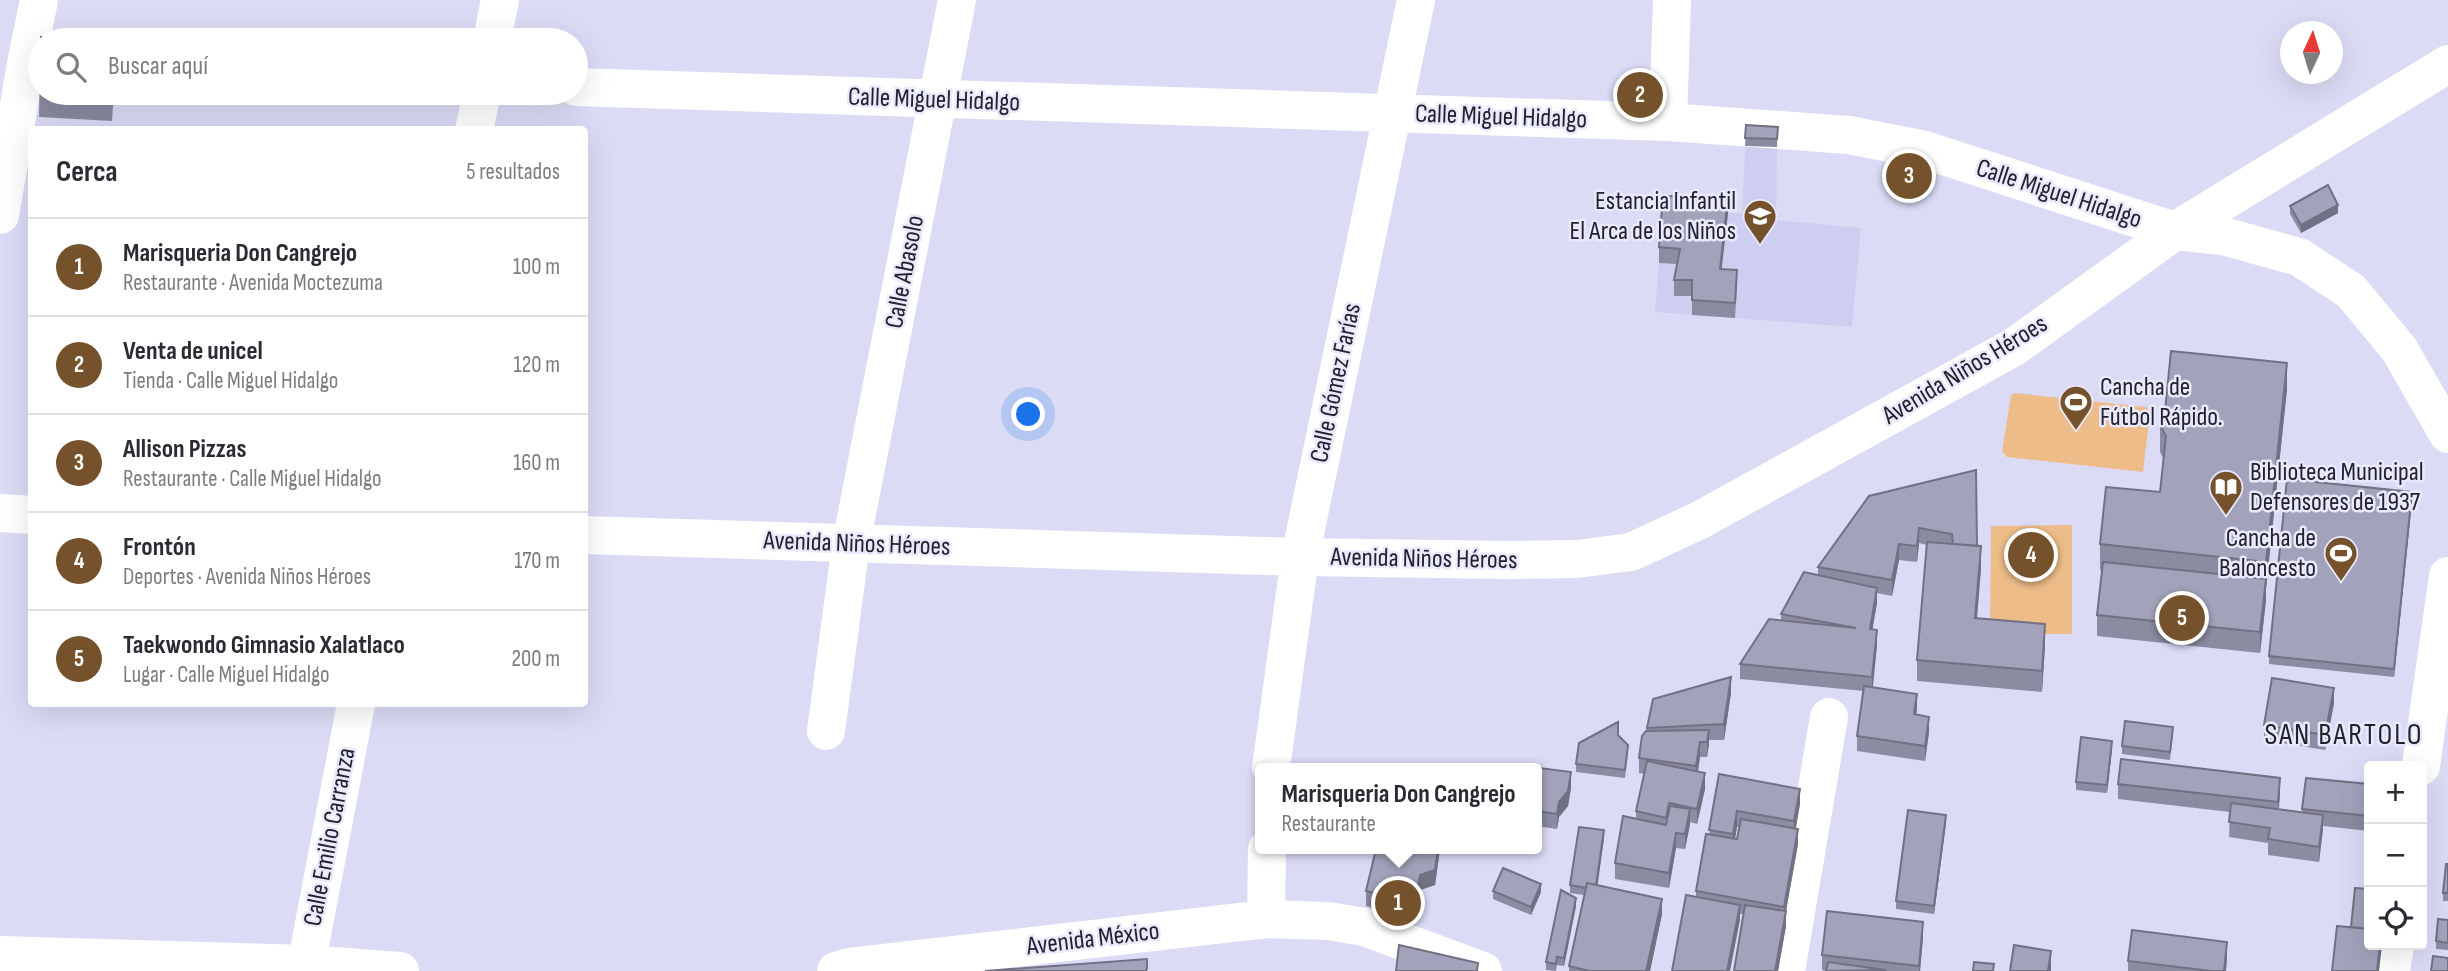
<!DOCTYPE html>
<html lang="es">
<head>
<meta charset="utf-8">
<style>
	body { margin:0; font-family:"Sofia Sans Condensed",sans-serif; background:#f7f7f7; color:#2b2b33 }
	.controls { position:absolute; right:21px; bottom:21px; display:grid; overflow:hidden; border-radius:7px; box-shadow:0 7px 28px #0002 }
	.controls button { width:63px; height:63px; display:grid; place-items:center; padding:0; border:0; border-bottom:2px solid #e1e1e2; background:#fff; color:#2b2b33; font:35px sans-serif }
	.compass { position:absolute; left:2280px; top:21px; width:63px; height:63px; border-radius:50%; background:#fff; box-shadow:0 7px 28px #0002; rotate:4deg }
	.you { position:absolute; left:1029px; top:415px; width:24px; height:24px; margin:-18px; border:5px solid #fff; border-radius:50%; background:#1a73e8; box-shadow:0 0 0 10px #1a73e833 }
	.badge { display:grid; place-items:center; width:46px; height:46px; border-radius:50%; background:#75522b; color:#fff; font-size:23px; font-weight:700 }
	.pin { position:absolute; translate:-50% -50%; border:4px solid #fff; box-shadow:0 2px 7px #0006 }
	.popup { position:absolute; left:1255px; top:763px; width:287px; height:91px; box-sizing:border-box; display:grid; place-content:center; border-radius:7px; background:#fff; filter:drop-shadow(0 2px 5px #0005); font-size:23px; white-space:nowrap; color:#7c7c81 }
	.popup b { font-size:26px; color:#2b2b33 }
	.popup::after { content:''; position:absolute; left:50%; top:100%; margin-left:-14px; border:14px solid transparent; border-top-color:#fff }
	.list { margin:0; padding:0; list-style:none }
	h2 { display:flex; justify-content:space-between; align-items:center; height:91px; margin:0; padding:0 28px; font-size:30px }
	h2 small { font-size:23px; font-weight:400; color:#7c7c81 }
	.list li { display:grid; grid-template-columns:46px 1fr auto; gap:21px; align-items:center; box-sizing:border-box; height:98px; padding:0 28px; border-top:2px solid #e1e1e2 }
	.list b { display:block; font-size:26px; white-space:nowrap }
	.list p { margin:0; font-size:23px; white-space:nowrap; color:#7c7c81 }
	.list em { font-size:23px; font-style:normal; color:#7c7c81 }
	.icon { flex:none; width:38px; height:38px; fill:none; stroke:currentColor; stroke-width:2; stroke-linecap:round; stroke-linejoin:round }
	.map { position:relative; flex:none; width:2448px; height:971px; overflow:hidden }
	.search { position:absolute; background:#fff; box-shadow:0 7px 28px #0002; left:28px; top:28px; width:560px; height:77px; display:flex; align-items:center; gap:18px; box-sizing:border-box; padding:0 24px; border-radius:38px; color:#7c7c81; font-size:26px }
	.panel { position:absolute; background:#fff; box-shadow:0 7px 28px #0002; left:28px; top:126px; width:560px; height:581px; border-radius:7px }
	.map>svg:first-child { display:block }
	.built { fill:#cecff0 }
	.garden { fill:#edbc88 }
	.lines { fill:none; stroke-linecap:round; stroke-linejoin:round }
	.minor { stroke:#fff; stroke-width:38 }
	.major { stroke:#fff; stroke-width:38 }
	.wall { fill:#8b8ba1; fill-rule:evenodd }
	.shaded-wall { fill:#717183 }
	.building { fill:#a2a2bb; stroke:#717183; stroke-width:2 }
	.labels { text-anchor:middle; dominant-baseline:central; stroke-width:5; stroke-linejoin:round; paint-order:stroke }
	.street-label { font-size:26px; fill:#22222c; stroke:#e9e9fe }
	.poi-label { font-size:26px; fill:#22222c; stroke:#e9e9fe; text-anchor:end }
	.quarter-label { font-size:30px; letter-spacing:2px; fill:#22222c; stroke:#e9e9fe }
</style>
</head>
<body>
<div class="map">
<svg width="2448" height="971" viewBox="0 0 2448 971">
	<rect width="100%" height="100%" fill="#dbdbf6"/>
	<path class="built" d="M1746,133L1777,147L1776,220L1861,228L1852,327L1655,312L1663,211L1742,213Z"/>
	<path class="garden" d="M2014,393L2146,407L2150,413L2143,472L2007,457L2002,451L2011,396Z
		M2072,525V634H1990L1991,526Z"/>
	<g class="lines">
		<path class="minor" d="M492,40L500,0
			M576,87L1668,122L1849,135L1925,150L2175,231L2223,236L2299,257L2351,291L2399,349L2448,434
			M1668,122L1672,0
			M474,130L482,93
			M0,215L26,64L39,0
			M0,513L32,515
			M584,535L1300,557L1509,560L1577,559L1631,552L1700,520L2014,347L2175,231L2448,64
			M826,731L851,544L957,0
			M2421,766L2448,576
			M1271,768L1300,557L1416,0
			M1266,919L1267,849
			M0,955L307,964L400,971
			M305,971L356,704
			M1786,971L1829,717
			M2391,971L2395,945"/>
		<path class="major" d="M836,971L849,967L1266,919L1328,921L1364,927L1483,971"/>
	</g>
	<path class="wall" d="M40,64V93H113L112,121L39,117Z
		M1746,125L1778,127L1777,147L1745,146Z
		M2290,206L2338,213L2301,233L2290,214Z
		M1728,213L1721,269L1737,286L1735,318L1692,315V296H1674V280L1677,264L1659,263V247Z
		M2287,389L2266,589V600L2260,653L2097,636V615L2102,571L2100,570V544L2160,492L2163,458L2160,452V425Z
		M1976,470L1977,546L1981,568L1977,619L2045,645L2042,692L1917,681V660L1927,545L1919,543L1917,562L1899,560L1892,596L1877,593V603L1872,629L1877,645L1873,687L1917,709L1916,715L1929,732L1925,761L1857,751V736L1864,691L1740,679V664L1781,620V614L1818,575V567Z
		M2412,500L2394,677L2269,664V656Z
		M1731,693L1724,740H1709L1707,757H1700L1698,772L1705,789L1697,824L1690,822L1685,849L1676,848L1669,888L1615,879V863L1636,819V811L1644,774L1639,773V758L1647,728Z
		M2334,703L2325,750L2264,740V725Z
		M1618,735L1628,752L1625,778L1576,772V764Z
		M2173,735L2170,760L2122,754V746Z
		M2112,749L2107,793L2076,790V782Z
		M1536,768L1571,788L1568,806L1559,817L1557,829L1536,826Z
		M1719,774L1800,804L1796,828L1798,844L1786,911V926L1778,971H1734L1743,914H1740V920L1696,897V891L1709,835ZM1737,827H1739L1737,839H1735Z
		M2118,784L2280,793L2279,809L2302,812V809L2369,784V831L2323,826L2319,862L2268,855V843L2229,837L2230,812L2118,799Z
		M1946,823L1934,914L1896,909V901Z
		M1604,838L1597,885L1662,914L1650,971H1569V966L1584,895L1570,893V885Z
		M1376,849H1440L1435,885L1420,890L1414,917L1366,906V891Z
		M2448,864V901H2443V893Z
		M1493,891L1541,892L1531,915L1493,899Z
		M1576,906L1564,966L1557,965L1556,971L1546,970V962Z
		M2448,920V950L2436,949V941Z
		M1923,937L1920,971H1826L1822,970V955Z
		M2227,957L2226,971H2119H2128V961Z"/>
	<path class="shaded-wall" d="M112,93H113L112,121Z
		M1728,197V213L1720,284V269Z
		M2338,205V213L2301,233V225Z
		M2287,363V389L2266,589V562Z
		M2412,492V500L2394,677V669Z
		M1919,528V543L1917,562V546Z
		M1899,544V560L1892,596V580Z
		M1981,546V568L1975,640V618Z
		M2266,579V600L2260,653V632Z
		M1877,588V603L1870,644V629Z
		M2045,624V645L2042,692V671Z
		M1877,630V645L1872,692V677Z
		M1731,677V693L1724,740V724Z
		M2334,688V703L2325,750V735Z
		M1917,694V709L1914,729V714Z
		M1929,717V732L1925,761V746Z
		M1709,730V745L1707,757V742Z
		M2112,741V749L2107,793V785Z
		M1700,742V757L1696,781V766Z
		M1571,772V788L1568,806L1559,817L1557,829V814L1559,802Z
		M1705,773V789L1697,824V809Z
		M2280,778V793L2278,817V802Z
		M1800,789V804L1794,836V821Z
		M1690,809V825L1685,849V834Z
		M1737,811V827L1733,849V834Z
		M1946,815V823L1934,914V906Z
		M2323,815V830L2319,862V847Z
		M1798,829V844L1784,922V907Z
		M1604,830V838L1596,897V889Z
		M1676,833V848L1669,888V873Z
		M1438,849H1440L1435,885L1420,890L1414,917V902L1420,875Z
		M1541,884V892L1531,915V907Z
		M1576,898V906L1564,966V958Z
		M1662,899V914L1650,971H1646Z
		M1740,905V920L1730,971H1727Z
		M1786,911V926L1778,971H1775Z
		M1923,922V937L1920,971H1919Z
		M2227,942V957L2226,971H2224Z
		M2380,945H2382L2379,971H2377Z
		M2051,951V971H2048Z"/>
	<path class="building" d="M41,37L107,40H41Z
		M1746,125L1778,127L1777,139L1745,138Z
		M2328,185L2338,205L2301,225L2290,206Z
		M1663,196L1728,197L1720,269L1737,270L1735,303L1692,300V280H1674L1680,249L1659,247Z
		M2171,351L2287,363L2266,562L2100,544L2106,487L2160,492L2166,436L2160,425L2165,411Z
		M1976,470L1977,546L1953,544L1952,534L1919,528L1917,546L1899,544L1892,580L1818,567L1869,496Z
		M2287,479L2412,492L2394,669L2269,656Z
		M1927,542L1981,546L1975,618L2045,624L2042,671L1917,660Z
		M2103,562L2266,579L2260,632L2097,615Z
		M1804,572L1877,588L1870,629L1877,630L1872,677L1740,664L1769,619L1856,628L1781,614Z
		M1731,677L1724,724L1647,728L1653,699Z
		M2272,678L2334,688L2325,735L2264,725Z
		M1864,686L1917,694L1914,714L1929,717L1925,746L1857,736Z
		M2125,721L2173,727L2170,752L2122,746Z
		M1618,722V735L1628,745L1625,770L1576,764L1579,743Z
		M1709,730L1707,742H1700L1696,766L1639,758L1642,736L1646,731Z
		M2081,737L2112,741L2107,785L2076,782Z
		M2121,759L2280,778L2278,802L2118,784Z
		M1647,761L1705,773L1697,809L1669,803L1666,818L1636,811Z
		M1524,766L1571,772L1568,791L1559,802L1557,814L1536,811V768H1524Z
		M1719,774L1800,789L1794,821L1737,811L1733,834L1709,830Z
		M2306,778L2369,784V816L2302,809Z
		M2231,803L2323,815L2319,847L2268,839L2270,828L2229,822Z
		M1670,806L1690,809L1685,834L1676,833L1669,873L1615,863L1623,816L1666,825Z
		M1908,810L1946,815L1934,906L1896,901Z
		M1741,819L1798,829L1784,907L1696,891L1706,834L1737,839Z
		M1579,827L1604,830L1596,885L1587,883L1586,888L1570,885Z
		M1376,849H1438L1435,870L1420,875L1414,902L1366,891Z
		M2446,864H2448V893H2443Z
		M1503,868L1541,884L1531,907L1493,891Z
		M1587,883L1662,899L1646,971H1589L1569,966Z
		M2355,888L2369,889V929L2351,927Z
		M1561,890L1576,898L1564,958L1557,957L1556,964L1546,962Z
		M1686,895L1740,905L1727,971H1672Z
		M1745,905L1786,911L1775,971H1734Z
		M1827,911L1923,922L1919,966L1822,955Z
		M2438,919L2448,920V943L2436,941Z
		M2337,926L2369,929V945H2380L2377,971H2332Z
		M2132,930L2227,942L2224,971H2211L2128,961Z
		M1399,945L1478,963L1477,971H1396Z
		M2014,945L2051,951L2048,971H2010Z
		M2433,956L2448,958V971H2431Z
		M1147,959V968L1146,971H985Z
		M1828,962L1886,970L1826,971Z
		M1974,962L1994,964L1993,971H1973Z"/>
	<defs>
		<symbol id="school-pin" viewBox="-11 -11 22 30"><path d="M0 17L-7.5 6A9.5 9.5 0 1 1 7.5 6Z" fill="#75522b" stroke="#e9e9fe"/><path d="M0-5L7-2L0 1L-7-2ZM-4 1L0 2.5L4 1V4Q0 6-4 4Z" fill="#fff"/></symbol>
		<symbol id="stadium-pin" viewBox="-11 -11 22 30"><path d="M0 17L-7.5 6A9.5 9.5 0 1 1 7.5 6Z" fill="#75522b" stroke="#e9e9fe"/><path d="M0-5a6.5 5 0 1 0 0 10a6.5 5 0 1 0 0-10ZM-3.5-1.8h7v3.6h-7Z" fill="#fff"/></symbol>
		<symbol id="library-pin" viewBox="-11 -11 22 30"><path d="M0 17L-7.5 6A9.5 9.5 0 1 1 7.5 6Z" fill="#75522b" stroke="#e9e9fe"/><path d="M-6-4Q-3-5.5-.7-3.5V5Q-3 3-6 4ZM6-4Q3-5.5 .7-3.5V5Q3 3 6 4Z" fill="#fff"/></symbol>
	</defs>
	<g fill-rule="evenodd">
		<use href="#school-pin" x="1741" y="197" width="38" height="52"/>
		<use href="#stadium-pin" x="2057" y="383" width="38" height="52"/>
		<use href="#library-pin" x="2207" y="468" width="38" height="52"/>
		<use href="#stadium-pin" x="2322" y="534" width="38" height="52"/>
	</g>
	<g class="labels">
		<g class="street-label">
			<text transform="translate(934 100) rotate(2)">Calle Miguel Hidalgo</text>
			<text transform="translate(1501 117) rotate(2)">Calle Miguel Hidalgo</text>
			<text transform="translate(2059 194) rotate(18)">Calle Miguel Hidalgo</text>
			<text transform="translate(905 272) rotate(-79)">Calle Abasolo</text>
			<text transform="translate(1965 370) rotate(-31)">Avenida Niños Héroes</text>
			<text transform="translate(1336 383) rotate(-78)">Calle Gómez Farías</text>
			<text transform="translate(857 544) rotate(2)">Avenida Niños Héroes</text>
			<text transform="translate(1424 559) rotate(1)">Avenida Niños Héroes</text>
			<text transform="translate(330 837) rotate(-79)">Calle Emilio Carranza</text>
			<text transform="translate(1093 939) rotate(-7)">Avenida México</text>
		</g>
		<g class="poi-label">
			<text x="1736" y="201">Estancia Infantil<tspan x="1736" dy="30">El Arca de los Niños</tspan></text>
			<text x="2100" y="387" text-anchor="start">Cancha de<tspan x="2100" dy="30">Fútbol Rápido.</tspan></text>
			<text x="2250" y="472" text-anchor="start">Biblioteca Municipal<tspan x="2250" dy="30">Defensores de 1937</tspan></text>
			<text x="2316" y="538">Cancha de<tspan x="2316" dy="30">Baloncesto</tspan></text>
		</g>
		<g class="quarter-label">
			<text x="2344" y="735">SAN BARTOLO</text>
		</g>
	</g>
</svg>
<div class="controls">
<button>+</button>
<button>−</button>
<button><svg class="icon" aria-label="locate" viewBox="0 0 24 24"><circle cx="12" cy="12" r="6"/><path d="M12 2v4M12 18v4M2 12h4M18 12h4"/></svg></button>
</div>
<svg class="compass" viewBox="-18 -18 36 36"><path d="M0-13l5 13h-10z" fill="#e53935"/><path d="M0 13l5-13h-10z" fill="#7c7c81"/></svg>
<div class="you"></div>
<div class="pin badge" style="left:1398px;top:903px">1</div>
<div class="popup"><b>Marisqueria Don Cangrejo</b>Restaurante</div>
<div class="pin badge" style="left:1640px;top:95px">2</div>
<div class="pin badge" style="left:1909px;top:176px">3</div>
<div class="pin badge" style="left:2031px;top:555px">4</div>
<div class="pin badge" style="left:2182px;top:618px">5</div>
<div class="search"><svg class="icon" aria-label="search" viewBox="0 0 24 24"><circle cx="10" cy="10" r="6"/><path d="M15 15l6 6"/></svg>Buscar aquí</div>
<section class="panel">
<h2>Cerca<small>5 resultados</small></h2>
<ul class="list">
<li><span class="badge">1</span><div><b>Marisqueria Don Cangrejo</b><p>Restaurante · Avenida Moctezuma</p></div><em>100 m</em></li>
<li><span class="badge">2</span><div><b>Venta de unicel</b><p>Tienda · Calle Miguel Hidalgo</p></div><em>120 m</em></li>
<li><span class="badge">3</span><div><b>Allison Pizzas</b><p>Restaurante · Calle Miguel Hidalgo</p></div><em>160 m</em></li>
<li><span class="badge">4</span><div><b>Frontón</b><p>Deportes · Avenida Niños Héroes</p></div><em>170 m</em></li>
<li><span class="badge">5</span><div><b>Taekwondo Gimnasio Xalatlaco</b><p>Lugar · Calle Miguel Hidalgo</p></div><em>200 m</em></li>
</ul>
</section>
</div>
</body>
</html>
